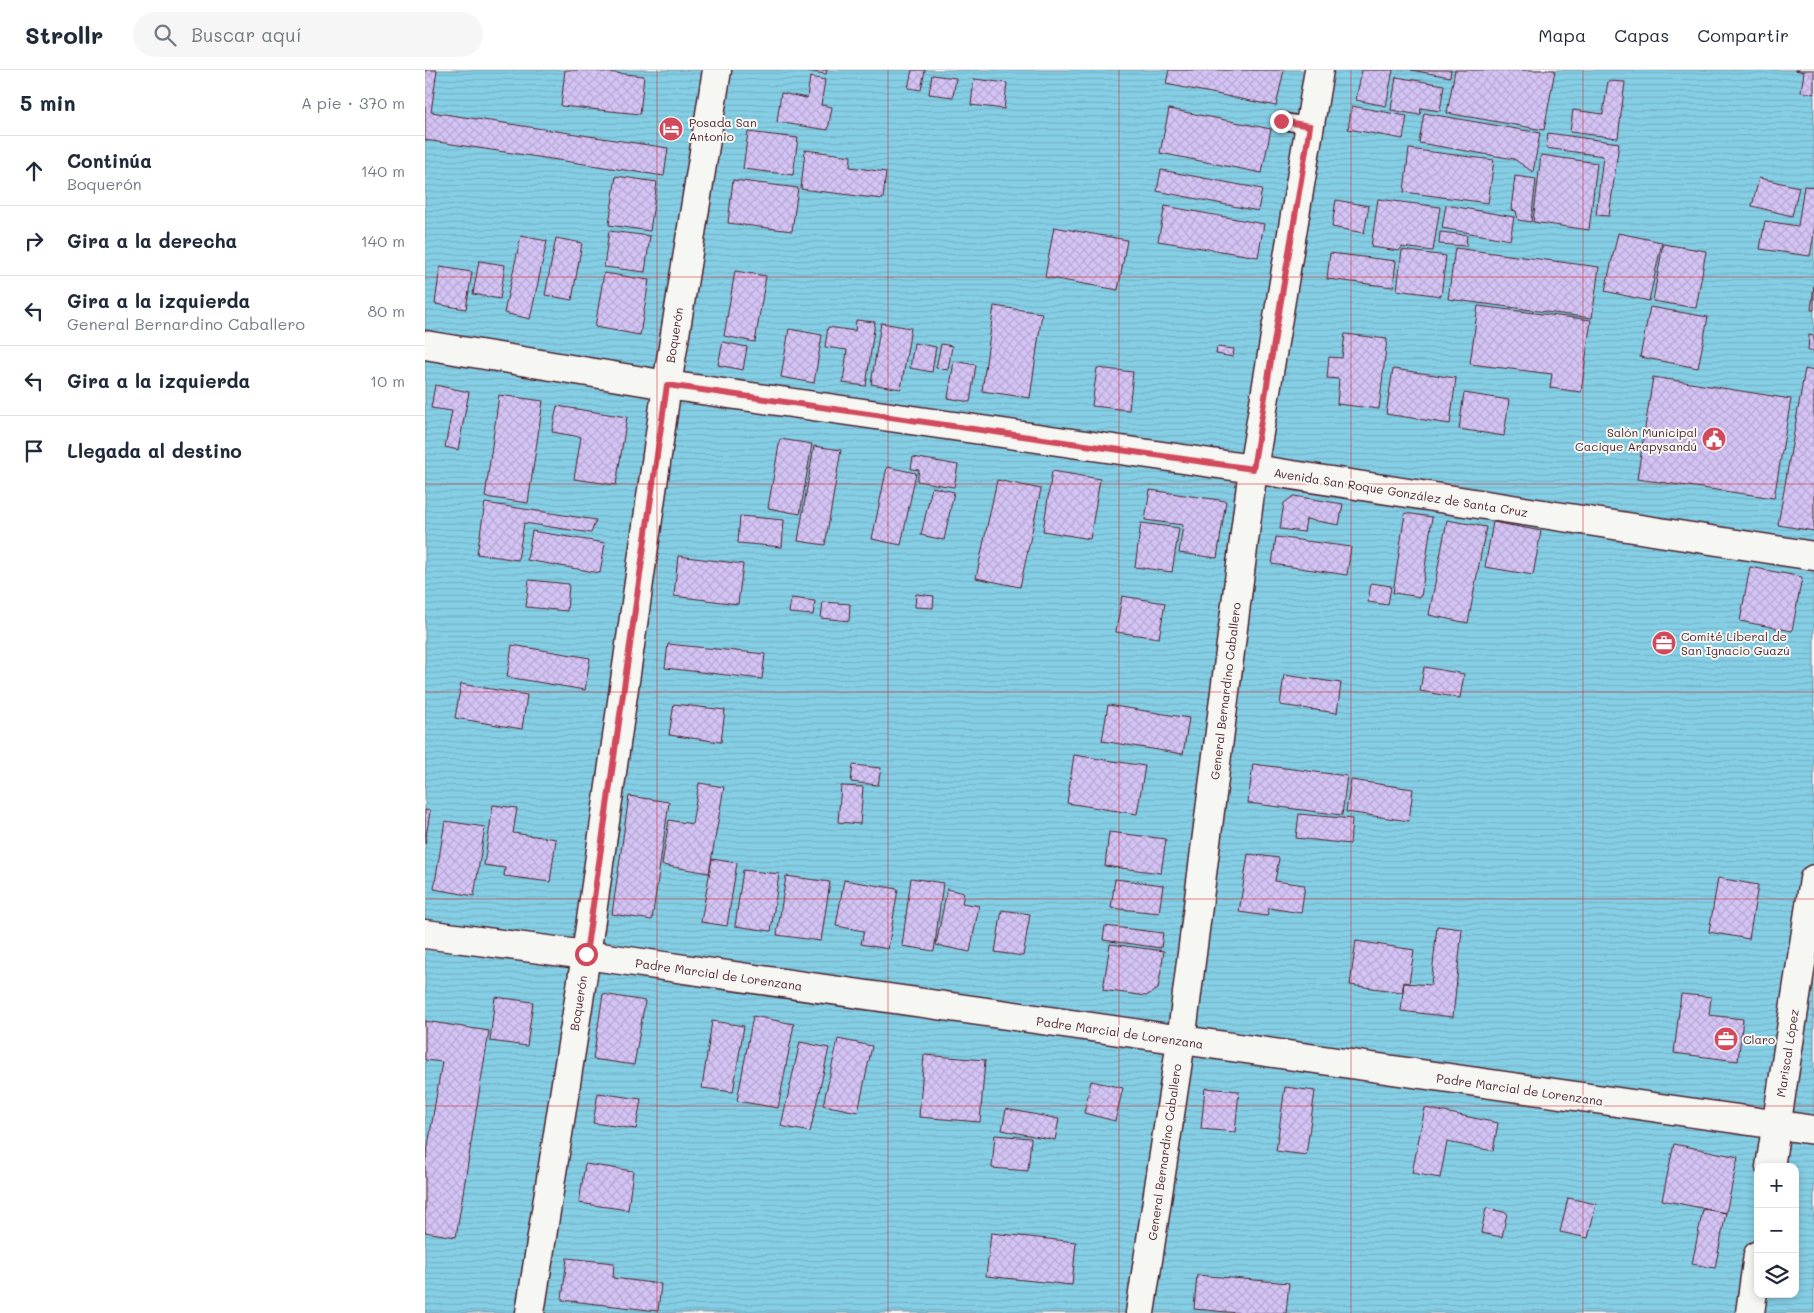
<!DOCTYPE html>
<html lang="es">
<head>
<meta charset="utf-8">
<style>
	body { margin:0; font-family:Mali,sans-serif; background:#f6f6f7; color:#1f2937 }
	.controls { position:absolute; right:15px; bottom:15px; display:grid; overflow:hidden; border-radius:10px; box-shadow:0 2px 8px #0003 }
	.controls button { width:45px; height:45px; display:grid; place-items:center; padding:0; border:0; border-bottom:1px solid #e0e1e3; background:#fff; color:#1f2937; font:25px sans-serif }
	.stop { position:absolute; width:15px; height:15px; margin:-11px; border:4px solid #d1495b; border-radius:50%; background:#fff }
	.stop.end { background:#d1495b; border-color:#fff; box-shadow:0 1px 5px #0008 }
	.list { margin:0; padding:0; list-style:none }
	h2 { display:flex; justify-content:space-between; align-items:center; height:65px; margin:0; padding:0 20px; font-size:21px }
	h2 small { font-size:16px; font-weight:400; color:#747a83 }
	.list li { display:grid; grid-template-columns:32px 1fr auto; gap:15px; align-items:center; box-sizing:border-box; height:70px; padding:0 20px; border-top:1px solid #e0e1e3 }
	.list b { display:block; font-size:19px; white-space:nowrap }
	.list p { margin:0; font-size:16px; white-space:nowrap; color:#747a83 }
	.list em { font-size:16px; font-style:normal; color:#747a83 }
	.icon { flex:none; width:28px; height:28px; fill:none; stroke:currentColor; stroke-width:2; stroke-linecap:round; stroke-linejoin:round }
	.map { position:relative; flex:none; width:1389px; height:1243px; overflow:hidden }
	header { display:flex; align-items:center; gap:30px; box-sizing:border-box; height:70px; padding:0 25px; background:#fff; border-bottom:1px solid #e0e1e3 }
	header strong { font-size:24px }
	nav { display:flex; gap:28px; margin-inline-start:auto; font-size:18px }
	.search { width:350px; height:45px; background:#f6f6f7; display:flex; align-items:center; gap:12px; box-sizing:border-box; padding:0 18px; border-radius:28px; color:#747a83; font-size:19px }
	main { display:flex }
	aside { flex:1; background:#fff }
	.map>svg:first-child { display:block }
	.water { fill:url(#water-rules); stroke:#6d899b; fill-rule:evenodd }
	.building { fill:url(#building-cross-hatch); stroke:#4a1f2b }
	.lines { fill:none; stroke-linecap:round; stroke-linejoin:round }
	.lane-casing { stroke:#4a1f2b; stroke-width:19 }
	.street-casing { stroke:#4a1f2b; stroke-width:31 }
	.primary-casing { stroke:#4a1f2b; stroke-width:31 }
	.lane { stroke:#f6f6f2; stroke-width:15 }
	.street { stroke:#f6f6f2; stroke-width:28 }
	.primary { stroke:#f6f6f2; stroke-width:28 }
	.route { stroke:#d1495b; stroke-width:6 }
	.grid { fill:none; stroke:#d62828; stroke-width:1; stroke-opacity:0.55 }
	.labels { text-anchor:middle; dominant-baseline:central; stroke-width:4; stroke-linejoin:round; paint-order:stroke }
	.poi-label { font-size:12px; fill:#4a1f2b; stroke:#f6f6f2; text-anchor:start }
	.street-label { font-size:12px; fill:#4a1f2b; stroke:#f6f6f2 }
</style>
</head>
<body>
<header>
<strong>Strollr</strong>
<div class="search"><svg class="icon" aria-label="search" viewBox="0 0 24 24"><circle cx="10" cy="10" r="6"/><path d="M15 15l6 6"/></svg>Buscar aquí</div>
<nav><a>Mapa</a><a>Capas</a><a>Compartir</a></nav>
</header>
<main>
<aside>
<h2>5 min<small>A pie · 370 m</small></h2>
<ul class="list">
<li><svg class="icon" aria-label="ahead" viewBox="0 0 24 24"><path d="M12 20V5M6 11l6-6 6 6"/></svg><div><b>Continúa</b><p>Boquerón</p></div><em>140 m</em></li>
<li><svg class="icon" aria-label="right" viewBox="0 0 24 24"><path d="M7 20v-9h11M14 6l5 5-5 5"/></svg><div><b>Gira a la derecha</b></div><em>140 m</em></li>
<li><svg class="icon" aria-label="left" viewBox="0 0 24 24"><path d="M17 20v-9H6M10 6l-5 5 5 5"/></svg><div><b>Gira a la izquierda</b><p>General Bernardino Caballero</p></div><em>80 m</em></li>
<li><svg class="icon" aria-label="left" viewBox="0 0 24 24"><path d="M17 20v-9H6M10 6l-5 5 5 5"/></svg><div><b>Gira a la izquierda</b></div><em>10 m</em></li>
<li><svg class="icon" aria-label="arrive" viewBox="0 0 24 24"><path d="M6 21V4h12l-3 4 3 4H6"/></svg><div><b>Llegada al destino</b></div></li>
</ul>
</aside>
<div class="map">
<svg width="1389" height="1243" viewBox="0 0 1389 1243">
	<defs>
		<pattern id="water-rules" width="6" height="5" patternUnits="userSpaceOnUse" patternTransform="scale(1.25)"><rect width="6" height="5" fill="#85cfe6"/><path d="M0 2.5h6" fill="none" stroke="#74b1c5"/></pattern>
		<pattern id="building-cross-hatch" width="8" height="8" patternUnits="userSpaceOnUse" patternTransform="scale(1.25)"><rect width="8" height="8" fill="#d4c4f5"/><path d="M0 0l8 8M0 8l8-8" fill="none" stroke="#b8a8d2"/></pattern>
	</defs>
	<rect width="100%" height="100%" fill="#f6f6f2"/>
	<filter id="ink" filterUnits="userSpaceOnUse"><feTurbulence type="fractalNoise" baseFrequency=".02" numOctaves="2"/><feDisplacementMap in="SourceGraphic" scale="10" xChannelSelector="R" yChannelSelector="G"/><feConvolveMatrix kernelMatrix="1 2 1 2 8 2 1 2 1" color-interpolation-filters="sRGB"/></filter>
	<g filter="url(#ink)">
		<path class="water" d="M0,0H1389V1243H0ZM1333,1097H1370V1224H1333Z"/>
		<path class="building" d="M0,0H12L6,42L243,78L239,106L0,70Z
			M140,0H161L219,6L215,44L136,36Z
			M376,0H402L401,4Z
			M487,0H500L496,20L483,18Z
			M744,0H859L851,36L741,14Z
			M937,0H968L961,36L931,30Z
			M986,0H1026L1025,7Z
			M1030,0H1130L1119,60L1022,43Z
			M1370,0H1389V24L1376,22L1379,2Z
			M507,5L531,8L528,27L504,24Z
			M385,7L400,10L396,35L407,37L403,60L352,52L356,23L382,28Z
			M971,7L1019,15L1015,41L996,38L995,45L966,40Z
			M549,9L582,13L579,39L546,35Z
			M1183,11L1200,12L1193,68L1145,62L1148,40L1178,44Z
			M927,36L982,46L978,69L923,59Z
			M744,39L846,59L837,103L735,83Z
			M999,43L1115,63L1108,102L1089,89L994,73Z
			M323,62L373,68L368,105L318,99Z
			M1123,63L1194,73L1184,146L1171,145L1178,86L1121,78Z
			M984,79L1069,90L1063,133L979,122Z
			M380,80L426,86L425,97L461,102L458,129L376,119Z
			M1116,85L1172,93L1164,160L1108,152Z
			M736,100L837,119L833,141L732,121Z
			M191,106L232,112L225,161L184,155Z
			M1090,106L1111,109L1106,152L1093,150L1091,141L1086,140Z
			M1334,108L1374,117L1367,146L1327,136Z
			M308,110L373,118L367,161L303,153Z
			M1379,116L1389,117V164L1385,186L1335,179L1340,151L1373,156Z
			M953,129L1015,137L1008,181L977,177L974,181L946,177Z
			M911,130L944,136L939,163L907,157Z
			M1021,135L1089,147L1085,170L1017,158Z
			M740,136L839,154L833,187L733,171Z
			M629,157L702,170L693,220L620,207Z
			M184,161L225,166L220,202L179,197Z
			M1015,162L1042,165L1041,176L1014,174Z
			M1193,163L1237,172L1224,231L1180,221Z
			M96,166L122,171L105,249L79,243Z
			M131,168L157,173L147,230L120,225Z
			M1238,174L1281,181L1271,238L1228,231Z
			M1030,178L1174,197L1167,248L1023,229Z
			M977,180L1021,186L1016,226L972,220Z
			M905,183L971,191L968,217L902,209Z
			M54,191L80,195L75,229L48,224Z
			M15,197L47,202L41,239L10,234Z
			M310,201L341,206L330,272L299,266Z
			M179,203L224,210L215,265L170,257Z
			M1389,216V240H1386Z
			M569,236L617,243L605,328L557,321Z
			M1053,236L1166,250L1156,322L1125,318L1127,304L1045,294Z
			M1225,237L1283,247L1273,298L1215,287Z
			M431,250L450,252L441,316L418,313L422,280L400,277L403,257L430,261Z
			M456,253L486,258L476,319L446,314Z
			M364,259L397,265L389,313L356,307Z
			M920,264L962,269L954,339L912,334L914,309L902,308L904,287L917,288Z
			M1384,265L1389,266V281H1383Z
			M298,272L322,277L318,300L293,295Z
			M489,273L511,277L507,302L485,298Z
			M516,274L527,276L523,300L511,298Z
			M792,277L809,279L808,287L791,284Z
			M529,291L551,295L545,332L523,328Z
			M672,298L708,302L704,340L667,336Z
			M968,299L1031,308L1025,354L961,344Z
			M1380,299L1389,301V461L1353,455Z
			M1228,307L1366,329L1349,428L1212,409Z
			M10,315L44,322L33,380L20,377L27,341L6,338Z
			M1039,323L1084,330L1079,366L1034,359Z
			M74,325L118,331L103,433L60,427Z
			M132,336L202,347L191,415L149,409L156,367L127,362Z
			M355,369L387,374L375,444L343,438Z
			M389,376L416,380L400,475L373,471Z
			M488,387L533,395L529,417L492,411L494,400L486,399Z
			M462,397L491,403L476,475L447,469Z
			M627,401L675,409L665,469L618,461Z
			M572,410L616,419L595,517L551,508Z
			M507,417L529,422L519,470L496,465Z
			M725,420L801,431L792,488L754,483L758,455L720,450Z
			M869,426L918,434L914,455L881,449L879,462L855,459L859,433Z
			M60,433L171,450L166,463L99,453L93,490L52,484Z
			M980,443L1007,447L996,527L968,523Z
			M315,446L359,450L357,477L313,473Z
			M1022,450L1061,457L1043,553L1004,545Z
			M1068,452L1116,461L1108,505L1060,497Z
			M716,453L754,458L747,502L710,497Z
			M107,461L180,473L175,503L102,490Z
			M851,467L926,477L922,505L847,494Z
			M253,486L318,494L313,534L249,526Z
			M1325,497L1377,507L1367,561L1315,551Z
			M104,510L144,514L142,541L101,537Z
			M946,513L966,516L963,535L943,532Z
			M491,524L509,526L508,538L490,537Z
			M697,526L740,533L734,568L691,562Z
			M366,528L390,531L388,545L364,543Z
			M398,532L425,534L424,551L396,548Z
			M243,574L340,584L337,609L240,598Z
			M87,575L165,588L160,620L82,607Z
			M999,597L1039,604L1035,628L995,621Z
			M859,605L916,613L912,643L855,635Z
			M36,614L102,625L97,659L30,648Z
			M249,634L300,640L296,672L244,665Z
			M683,635L764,648L758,684L677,671Z
			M649,685L720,696L712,744L642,733Z
			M828,694L922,706L917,745L823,733Z
			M428,695L456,698L453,715L426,712Z
			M926,710L988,719L984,751L921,742Z
			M274,713L299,717L284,803L237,795L244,750L267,754Z
			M416,716L438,717L435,754L413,752Z
			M204,726L244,732L227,850L187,844Z
			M68,735L92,738L88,763L131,769L125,812L79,806L80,798L59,795Z
			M0,740L5,741L0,774Z
			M874,744L927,749L925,774L871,768Z
			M20,751L60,757L49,826L9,819Z
			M684,762L741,769L736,803L680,796Z
			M823,784L854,788L850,811L880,815L876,843L844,838L842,846L814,842Z
			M287,789L312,793L302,856L276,852Z
			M318,800L354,804L346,861L310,856Z
			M361,806L405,812L396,871L352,865Z
			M486,808L518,813L509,881L477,876Z
			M1293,808L1333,815L1324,869L1284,862Z
			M690,809L738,815L734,843L686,838Z
			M419,810L473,819L463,879L436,874L439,861L411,856Z
			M522,819L539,823L537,833L554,836L545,882L511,875Z
			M577,840L605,844L598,886L570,882Z
			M680,856L738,863L736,878L678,870Z
			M1012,856L1037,859L1028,947L976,941L979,913L1006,915Z
			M931,871L989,880L984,913L979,912L977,922L925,915Z
			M685,874L739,881L733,919L721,926L678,920Z
			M178,924L220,931L209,995L168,989Z
			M1256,924L1286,927L1284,945L1318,949L1313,991L1249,983Z
			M70,927L108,932L102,976L65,971Z
			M328,946L369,954L353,1038L312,1031Z
			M0,951L64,961L31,1167L0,1162V1094L17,992L0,990Z
			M287,951L319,956L308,1022L277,1018Z
			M413,969L447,976L433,1042L398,1035Z
			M375,972L404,978L385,1062L356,1056Z
			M499,985L560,990L555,1052L494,1047Z
			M666,1011L698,1018L690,1051L659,1043Z
			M860,1017L890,1021L881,1085L851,1081Z
			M780,1018L814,1021L810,1062L776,1059Z
			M173,1023L216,1029L211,1059L168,1053Z
			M1000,1038L1073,1053L1068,1081L1022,1072L1015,1108L987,1103Z
			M581,1039L634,1049L630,1070L577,1060Z
			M570,1065L606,1068L603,1101L567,1098Z
			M1249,1074L1313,1087L1301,1143L1237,1130Z
			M160,1094L208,1101L203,1140L154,1133Z
			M1143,1128L1171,1134L1163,1168L1135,1162Z
			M1061,1138L1082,1143L1077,1167L1056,1163Z
			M1278,1139L1301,1143L1290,1198L1267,1194Z
			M566,1163L651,1172L647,1215L561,1206Z
			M142,1188L189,1193L188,1208L236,1214L233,1241L137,1230Z
			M772,1205L864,1213L861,1243H813L769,1239Z"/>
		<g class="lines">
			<defs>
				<path id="lane" d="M856,51L885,56"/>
				<path id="street" d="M0,275L242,315L828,399L1389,486
					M0,864L161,885L1389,1060
					M105,1243L161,885L242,315L292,0
					M715,1243L756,971L828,399L894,0"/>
				<path id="primary" d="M1345,1097L1389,809
					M1325,1243L1333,1185"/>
			</defs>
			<use href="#lane" class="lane-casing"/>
			<use href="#street" class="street-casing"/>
			<use href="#primary" class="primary-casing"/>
			<use href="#lane" class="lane"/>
			<use href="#street" class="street"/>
			<use href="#primary" class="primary"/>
		</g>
	</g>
	<g class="lines" filter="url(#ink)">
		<path class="route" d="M161,884L242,315L828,399L885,56L856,51"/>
	</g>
	<path class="grid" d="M232,0V1243M463,0V1243M694,0V1243M926,0V1243M1158,0V1243M0,207H1389M0,414H1389M0,622H1389M0,829H1389M0,1036H1389"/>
	<defs>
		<symbol id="hotel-disc" viewBox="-11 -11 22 22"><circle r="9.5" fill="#d1495b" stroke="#f6f6f2"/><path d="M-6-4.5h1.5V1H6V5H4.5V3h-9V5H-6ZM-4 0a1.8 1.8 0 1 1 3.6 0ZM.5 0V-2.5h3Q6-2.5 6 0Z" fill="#fff"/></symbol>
		<symbol id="civic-disc" viewBox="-11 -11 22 22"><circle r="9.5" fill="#d1495b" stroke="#f6f6f2"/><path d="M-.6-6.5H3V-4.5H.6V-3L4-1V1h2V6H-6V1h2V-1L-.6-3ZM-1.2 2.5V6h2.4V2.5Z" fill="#fff"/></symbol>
		<symbol id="office-disc" viewBox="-11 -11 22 22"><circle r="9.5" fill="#d1495b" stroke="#f6f6f2"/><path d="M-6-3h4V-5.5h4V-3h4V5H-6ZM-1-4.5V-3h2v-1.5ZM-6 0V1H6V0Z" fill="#fff"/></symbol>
	</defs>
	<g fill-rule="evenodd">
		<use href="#hotel-disc" x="232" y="45" width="28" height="28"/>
		<use href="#civic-disc" x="1275" y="355" width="28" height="28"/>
		<use href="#office-disc" x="1225" y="559" width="28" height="28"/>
		<use href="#office-disc" x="1287" y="955" width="28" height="28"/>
	</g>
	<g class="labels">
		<g class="poi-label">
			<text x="264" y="52">Posada San<tspan x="264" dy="14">Antonio</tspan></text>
			<text x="1272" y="362" text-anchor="end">Salón Municipal<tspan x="1272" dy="14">Cacique Arapysandú</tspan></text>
			<text x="1256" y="566">Comité Liberal de<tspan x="1256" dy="14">San Ignacio Guazú</tspan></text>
			<text x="1318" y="969">Claro</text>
		</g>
		<g class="street-label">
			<text transform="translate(249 265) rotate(-81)">Boquerón</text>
			<text transform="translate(976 422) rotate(9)">Avenida San Roque González de Santa Cruz</text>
			<text transform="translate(800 621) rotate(-83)">General Bernardino Caballero</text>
			<text transform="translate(294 904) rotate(8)">Padre Marcial de Lorenzana</text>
			<text transform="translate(153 933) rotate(-81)">Boquerón</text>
			<text transform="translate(695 962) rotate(8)">Padre Marcial de Lorenzana</text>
			<text transform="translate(1362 983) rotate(-81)">Mariscal López</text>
			<text transform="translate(1095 1019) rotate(8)">Padre Marcial de Lorenzana</text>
			<text transform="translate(739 1082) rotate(-82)">General Bernardino Caballero</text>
		</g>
	</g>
</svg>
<div class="controls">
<button>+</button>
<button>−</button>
<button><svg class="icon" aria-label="layers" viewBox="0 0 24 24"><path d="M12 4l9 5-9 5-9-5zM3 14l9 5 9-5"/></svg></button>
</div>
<div class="stop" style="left:161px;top:884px"></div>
<div class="stop end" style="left:856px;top:51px"></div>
</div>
</main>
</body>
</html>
